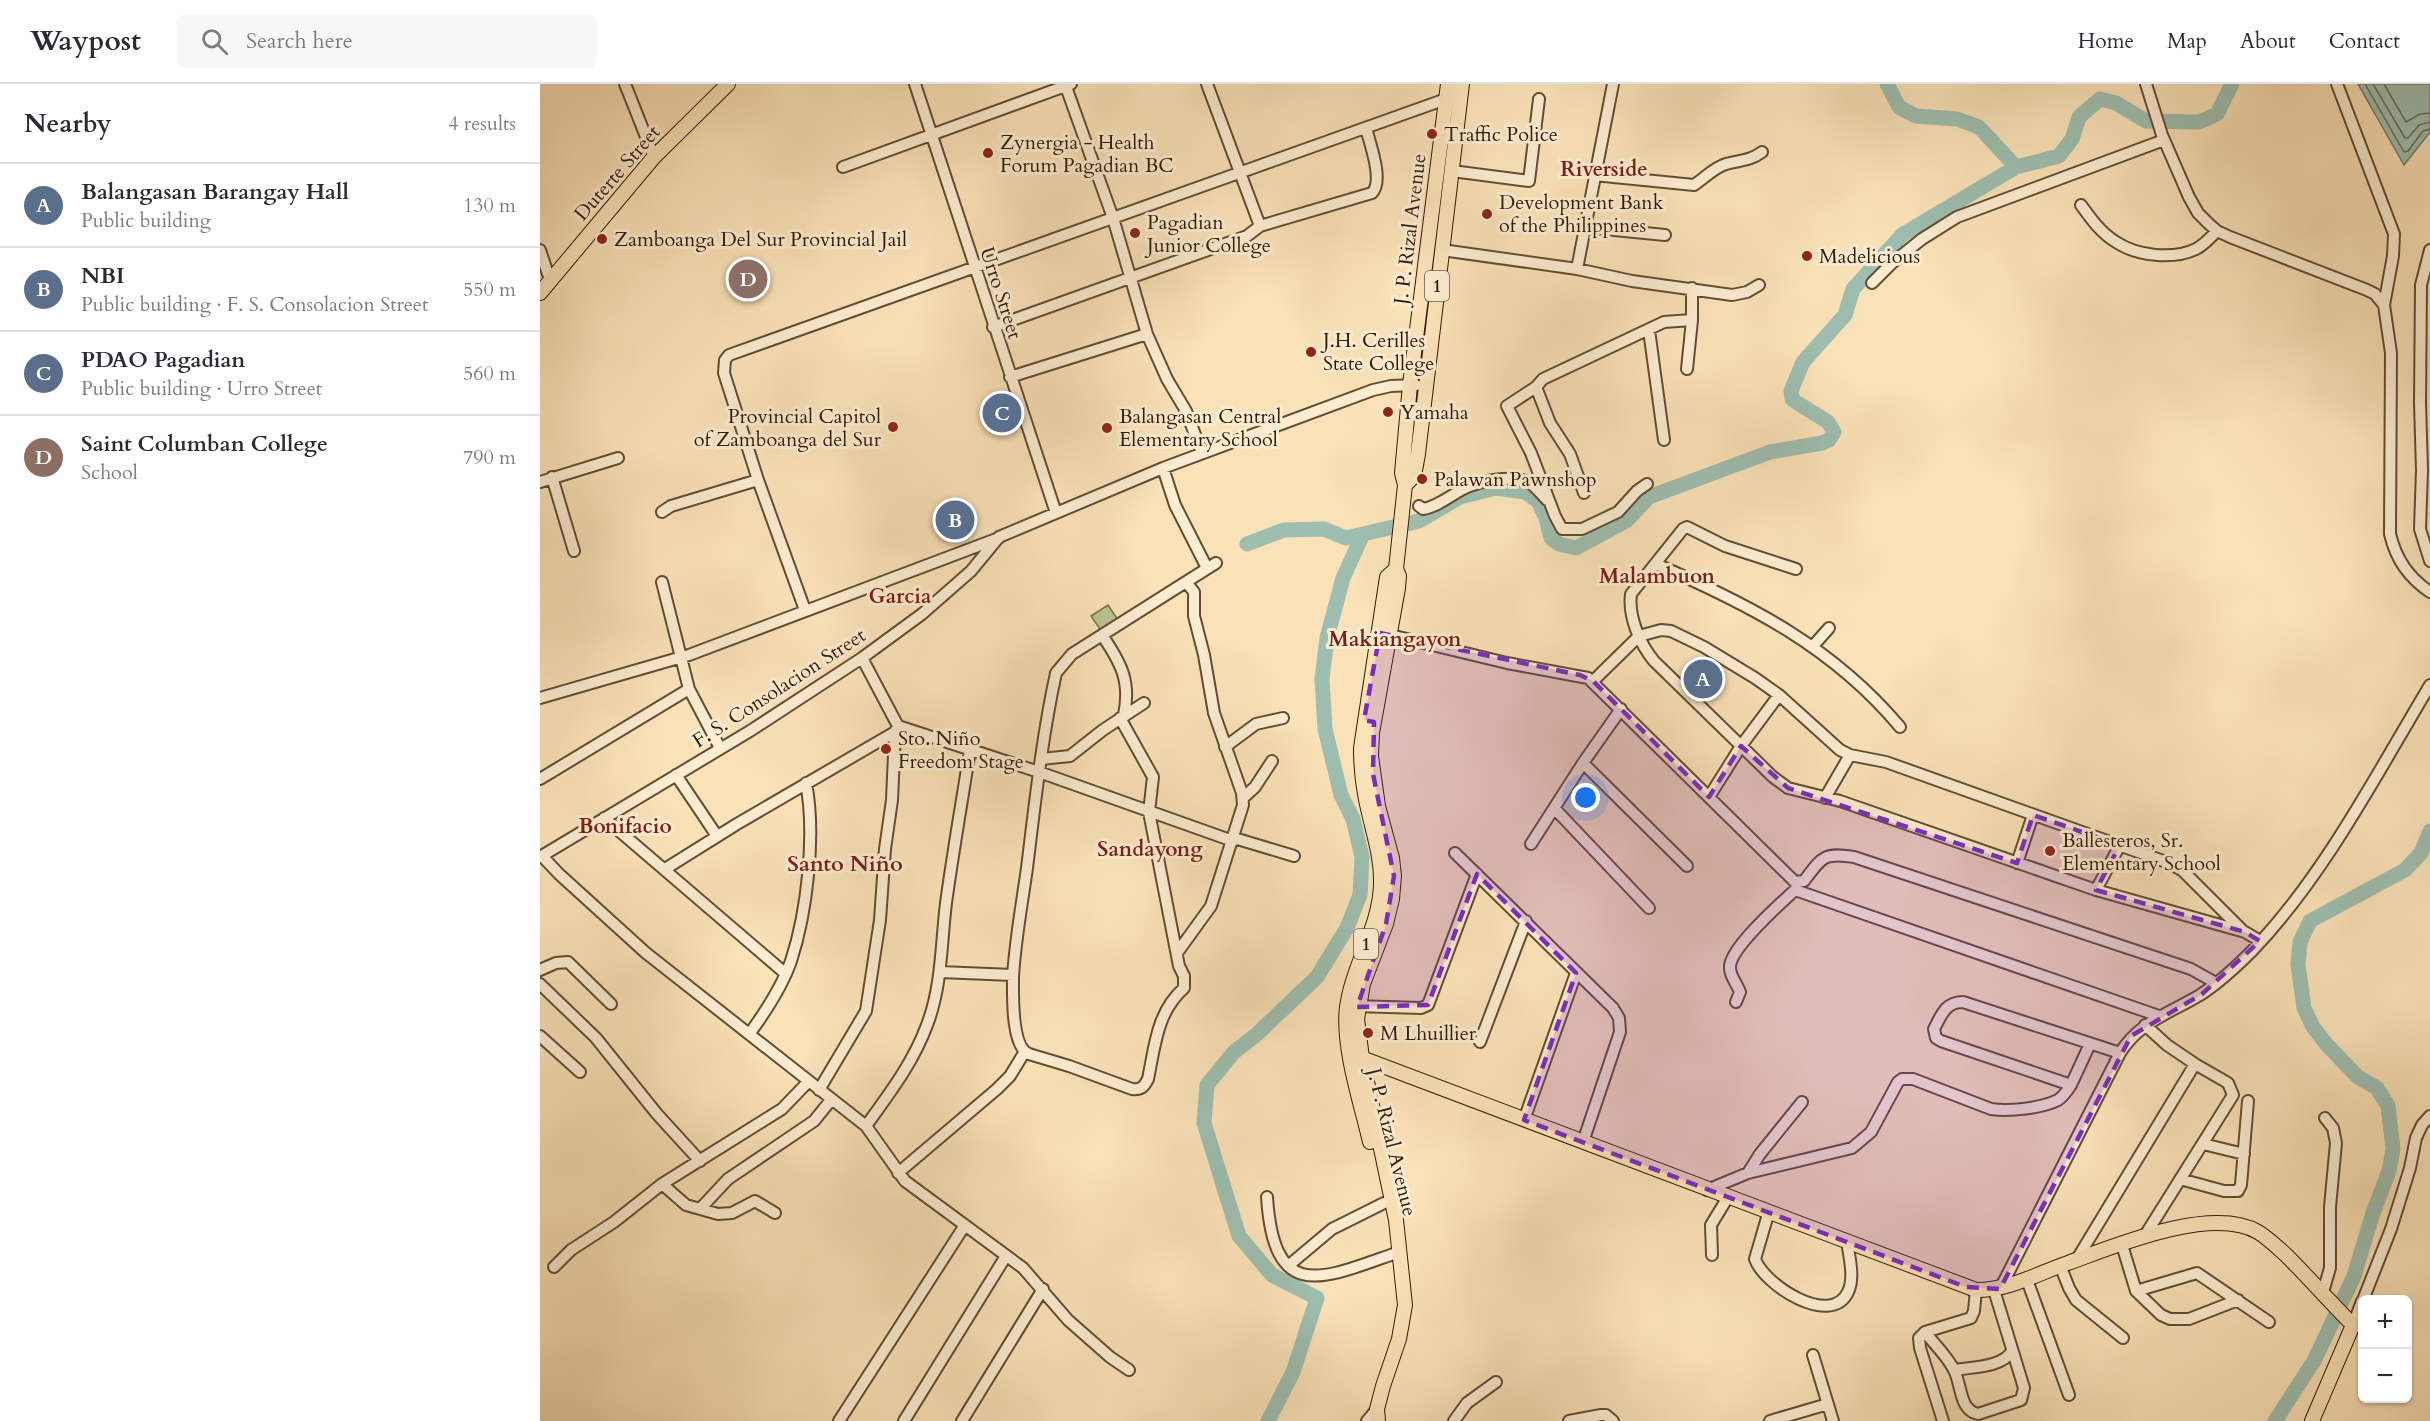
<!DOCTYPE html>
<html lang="en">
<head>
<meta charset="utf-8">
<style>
	body { margin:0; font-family:Cardo,serif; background:#f7f7f7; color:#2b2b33 }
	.controls { position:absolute; right:18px; bottom:18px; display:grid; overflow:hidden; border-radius:9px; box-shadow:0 2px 4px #0004 }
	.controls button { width:54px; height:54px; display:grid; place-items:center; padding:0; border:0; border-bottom:2px solid #e1e1e2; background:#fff; color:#2b2b33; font:30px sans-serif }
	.you { position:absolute; left:1046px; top:714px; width:21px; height:21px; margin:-15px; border:4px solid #fff; border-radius:50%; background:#1a73e8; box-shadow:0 0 0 9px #1a73e833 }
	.badge { display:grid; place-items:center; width:39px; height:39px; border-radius:50%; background:#8f2418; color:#fff; font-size:20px; font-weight:700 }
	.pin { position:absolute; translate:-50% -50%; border:3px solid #fff; box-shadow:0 2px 6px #0006 }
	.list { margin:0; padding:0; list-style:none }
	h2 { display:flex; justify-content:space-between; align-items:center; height:78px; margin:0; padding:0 24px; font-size:26px }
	h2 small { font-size:20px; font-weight:400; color:#7c7c81 }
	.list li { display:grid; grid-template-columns:39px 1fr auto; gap:18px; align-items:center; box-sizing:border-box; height:84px; padding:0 24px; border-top:2px solid #e1e1e2 }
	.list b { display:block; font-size:22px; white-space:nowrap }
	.list p { margin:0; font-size:20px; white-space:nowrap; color:#7c7c81 }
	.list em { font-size:20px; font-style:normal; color:#7c7c81 }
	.icon { flex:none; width:33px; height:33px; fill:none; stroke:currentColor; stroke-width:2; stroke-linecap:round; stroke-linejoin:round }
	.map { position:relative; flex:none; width:1890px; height:1337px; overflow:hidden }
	header { display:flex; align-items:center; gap:36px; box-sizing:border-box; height:84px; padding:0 30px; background:#fff; border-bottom:2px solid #e1e1e2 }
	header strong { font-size:28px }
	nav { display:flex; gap:33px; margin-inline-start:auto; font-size:21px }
	.search { width:420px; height:54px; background:#f7f7f7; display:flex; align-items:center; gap:15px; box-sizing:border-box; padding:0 21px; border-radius:9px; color:#7c7c81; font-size:22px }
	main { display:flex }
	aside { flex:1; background:#fff }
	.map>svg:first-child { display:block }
	.green { fill:#bbc492; stroke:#76704c; stroke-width:1.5 }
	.water { fill:#9ebeb0; stroke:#727d6c; stroke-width:1.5 }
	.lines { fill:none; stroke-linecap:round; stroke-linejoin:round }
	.shore { stroke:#676c5c; stroke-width:1.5 }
	.river { stroke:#9ebeb0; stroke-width:15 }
	.minor-casing { stroke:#624d33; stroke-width:14 }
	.major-casing { stroke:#301b07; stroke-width:16 }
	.minor { stroke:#fcecd1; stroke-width:10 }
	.major { stroke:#fae2b8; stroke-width:14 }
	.marked { fill:#7b2cbf; fill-opacity:0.2; stroke:#7b2cbf; stroke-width:4.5; stroke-dasharray:12 8; stroke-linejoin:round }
	.poi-dot { fill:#8f2418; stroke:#fcecd1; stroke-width:2 }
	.labels { text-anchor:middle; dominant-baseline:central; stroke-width:6; stroke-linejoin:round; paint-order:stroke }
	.shield { fill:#fcecd1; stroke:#6d5a44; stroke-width:1.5 }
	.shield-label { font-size:18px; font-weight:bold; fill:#301b07 }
	.poi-label { font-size:20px; fill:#301b07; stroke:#fcecd1; text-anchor:start }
	.street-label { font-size:20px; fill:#301b07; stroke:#fcecd1 }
	.neighbourhood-label { font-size:21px; font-weight:bold; fill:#7a1f14; stroke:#fcecd1 }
	.quarter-label { font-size:22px; font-weight:bold; fill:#7a1f14; stroke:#fcecd1 }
</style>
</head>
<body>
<header>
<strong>Waypost</strong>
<div class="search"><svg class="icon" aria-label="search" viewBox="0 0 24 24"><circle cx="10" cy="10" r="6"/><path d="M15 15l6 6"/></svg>Search here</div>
<nav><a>Home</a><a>Map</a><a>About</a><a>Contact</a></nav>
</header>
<main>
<aside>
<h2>Nearby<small>4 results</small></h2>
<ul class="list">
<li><span class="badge" style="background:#5c6f8a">A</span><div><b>Balangasan Barangay Hall</b><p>Public building</p></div><em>130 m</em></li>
<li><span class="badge" style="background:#5c6f8a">B</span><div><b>NBI</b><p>Public building · F. S. Consolacion Street</p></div><em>550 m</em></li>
<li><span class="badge" style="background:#5c6f8a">C</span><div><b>PDAO Pagadian</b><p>Public building · Urro Street</p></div><em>560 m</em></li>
<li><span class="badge" style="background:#8d6e63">D</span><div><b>Saint Columban College</b><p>School</p></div><em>790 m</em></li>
</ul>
</aside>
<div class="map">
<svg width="1890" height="1337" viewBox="0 0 1890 1337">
	<rect width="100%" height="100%" fill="#fae2b8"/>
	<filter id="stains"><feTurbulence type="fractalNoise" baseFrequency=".00333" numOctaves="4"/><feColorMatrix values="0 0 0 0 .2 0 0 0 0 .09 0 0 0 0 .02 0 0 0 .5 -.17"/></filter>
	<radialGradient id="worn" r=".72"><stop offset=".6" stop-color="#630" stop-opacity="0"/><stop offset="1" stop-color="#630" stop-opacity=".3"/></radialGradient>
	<path class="green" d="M568,521L578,536L562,548L551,532Z"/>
	<path class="water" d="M1818,0H1890V48L1864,81Z"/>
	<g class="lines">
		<path class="shore" d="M1825,0L1864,68L1868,67L1883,47L1890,45
			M1833,0L1865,54H1868L1879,41L1890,38
			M1844,0L1866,38L1880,30L1890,29"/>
		<path class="river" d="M1347,0L1359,23L1376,32L1417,35L1439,43L1476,83
			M707,460L744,446L784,445L806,454L823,450L879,437L920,413L956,404L985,408L998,417L1006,434L1011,454L1019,460L1036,464L1086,437L1109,413L1230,368L1282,359L1289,356L1294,348L1288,338L1256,318L1252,315L1251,307L1263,278L1305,231L1313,205L1362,151L1476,83L1519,72L1532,55L1539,33L1560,15L1576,19L1606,37L1659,38L1677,30L1692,0
			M728,1337L753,1288L777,1214L732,1191L699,1152L664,1039L667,1001L694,968L716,951L777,893L807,844L820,811L822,773L813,735L801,711L785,645L782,595L787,554L803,494L823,450
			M1735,1337L1774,1277L1814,1192L1833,1129L1849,1087L1853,1065L1848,1022L1837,1004L1818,993L1787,961L1773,943L1764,924L1758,880L1760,858L1770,837L1865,786L1881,769L1890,747"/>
		<defs>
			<path id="minor" d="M85,0L114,73
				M375,0L516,429
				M525,0L573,134L607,250L627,295L646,327L662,369
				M667,0L720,142
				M1606,0L1622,51L1649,113L1658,129L1669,140L1677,147L1690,153L1827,206L1835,210L1844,221L1851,269L1850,450C1856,475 1868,493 1890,508
				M1797,0L1854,150L1853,172L1844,221
				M303,83L531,0
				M912,87L989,97L999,15
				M1054,91L1154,101C1165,94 1173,84 1186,80C1200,76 1210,77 1222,68
				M1541,121C1551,135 1561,149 1576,158C1597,172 1633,176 1656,165C1664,161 1671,153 1677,147
				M1044,143L1125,151
				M0,166L10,196
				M902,166L1037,185L1092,197L1192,211L1207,208L1219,201
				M1890,166L1881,201L1880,319L1882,386L1880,445L1890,477
				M1037,185L1073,0
				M1332,199L1352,179L1382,155L1417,133L1624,56
				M453,243L707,152L720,142L832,109C844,97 830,60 826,44
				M1109,246L1124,356
				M1147,285L1152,236V204
				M470,293L607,250
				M996,303L1010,339L1030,370L1044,409
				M623,384L635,421L667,484
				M12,393L34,467
				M0,398L78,374
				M1107,400L1097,407L1078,428L1042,445H1022L1015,432L991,369L967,322L996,303L1003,295L1124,238L1152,236
				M879,422L883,425C896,423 909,413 921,406C937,397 974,390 990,399C996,403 1002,411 1007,416
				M122,428L131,422L218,396
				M1116,480C1210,521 1293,563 1360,643
				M1256,485L1185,462L1147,443L1143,445L1091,510C1088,533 1100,560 1114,577L1233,693L1248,704L1300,717L1556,806L1705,848L1720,857
				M122,498L149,605L180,664
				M265,526L218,396L184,289L185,276L189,271L906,15H911
				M842,549L967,579L1048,594L1255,798L1264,797C1282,773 1284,768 1314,773L1651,885L1676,899
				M562,551C581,579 591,597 584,631
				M1273,562L1289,544
				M322,574L358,642L499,688L693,757
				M1053,597L1099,552L1121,546L1131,547L1164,563L1215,594L1239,611L1300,666L1310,671L1346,678L1629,779L1643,787L1702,846
				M0,614L149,571L459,454
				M580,634L613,693L609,728L639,882L644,892V904C617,928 615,961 608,995C604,1003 601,1006 592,1005L529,982L489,970C471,963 473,910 473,893C475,857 482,820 487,784C495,719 502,653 516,589L532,570L676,479
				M685,663L716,640L743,634
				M501,675L530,672L563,646L604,619
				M1043,679L1147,782
				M136,691L177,752
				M0,695L149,605
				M1169,713L1201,662L1239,611
				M703,714L715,703L732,677
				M1285,714L1310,671
				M1014,724L1109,824
				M64,734L246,890
				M694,754L754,772
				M991,760L1043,679L1081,625
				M915,769L1073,924L1079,934L1080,948L1043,1058
				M2,772L19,790L106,869L326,1042L365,1097L483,1184L528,1236L570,1273L589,1286
				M0,773L210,647L322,574L382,530L431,487L459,453L623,384L833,306L851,302L876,301
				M1477,779L1493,731
				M125,785L197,740L355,648
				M1556,806L1580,761
				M637,869L671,822L703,721L702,709L674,629L664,571L654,532V508L646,498
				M0,886L16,879L28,878L71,920
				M400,888L473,891
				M0,900L56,954L117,1030L160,1077
				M1196,918L1200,908C1197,900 1189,891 1190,882C1192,862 1240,820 1255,806L1619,932
				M814,922L881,924L888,921L937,790
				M210,949C226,927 242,903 251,877C267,828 276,751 266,699
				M0,952L40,988
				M940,958L986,837
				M1550,960L1531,1001L1401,957L1396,954L1394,945C1401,932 1405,918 1423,918L1580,969
				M279,1006L326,927L340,836L345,765L352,716L355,648L358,642
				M984,1036L1036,889
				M326,1042C349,1010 373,979 387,941C402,902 401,860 406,819C413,768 422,717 430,666
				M1663,1060L1704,1070
				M358,1089L457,1005L470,992L484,969
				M1208,1089L1220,1070L1262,1018
				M1640,1095L1684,1107H1698L1701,1101L1708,1017
				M122,1100L146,1121L178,1130L192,1129L215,1117L235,1129
				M1167,1106L1208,1089L1312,1064L1331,1048L1358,998L1362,995H1373L1451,1025C1469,1028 1502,1024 1518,1016C1524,1012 1527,1007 1531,1001
				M727,1113C734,1222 784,1194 859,1168
				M160,1125L188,1095L274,1037L291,1016
				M1229,1127L1215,1175C1224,1201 1291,1244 1308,1208C1315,1194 1309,1172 1307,1157
				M1604,1153L1693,1011L1688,999L1655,980L1627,961L1605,941
				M1582,1161L1596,1207L1621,1231L1630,1235H1649L1698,1216
				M1172,1171L1171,1141L1188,1113
				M1537,1175L1655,980
				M1520,1181L1529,1204L1536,1216L1583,1254
				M748,1182L792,1145L844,1119
				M14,1183L31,1166L74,1138L122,1100L242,1025L268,998
				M1487,1196L1529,1311
				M1460,1205L1580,969C1599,938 1630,929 1660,911C1679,899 1696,883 1712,867C1784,792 1836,691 1890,601
				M1596,1207L1657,1189L1729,1238
				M1783,1208L1790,1184V1123L1796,1059L1793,1044L1785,1034
				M1823,1216L1851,1145L1870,1084L1876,1054L1882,1041L1890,1032
				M1813,1241L1822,1217
				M1385,1248C1394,1260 1408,1273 1414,1286C1422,1301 1419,1326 1438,1330L1481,1316L1484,1304L1454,1206
				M1273,1271L1293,1337
				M1414,1286C1431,1283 1462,1284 1472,1267
				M299,1337L425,1141
				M364,1337L466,1172
				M422,1337L503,1205
				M827,1337L837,1325
				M914,1337L927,1319L956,1298
				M1029,1337L1061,1331H1066L1073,1337
				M1230,1337L1288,1320
				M1403,1337L1380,1264L1379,1254L1385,1248L1431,1234L1434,1227L1436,1206"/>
			<path id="major" d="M0,209L114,73L188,0
				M865,401L874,392L878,370L922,0
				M811,970L1436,1206C1470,1206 1496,1190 1528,1179C1575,1162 1671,1121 1718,1148C1728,1154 1737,1163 1746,1171C1769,1194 1790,1218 1813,1241L1772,1337
				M830,1058C821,1019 802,962 807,923C813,880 840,843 841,800C842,769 830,740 825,710C822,694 821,680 821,664L847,493L856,485
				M838,1337L837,1325L843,1302L859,1255L865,1221L856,1136L822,974L817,935L823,900L846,840L852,815L854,792L852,774L838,722L831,672L832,649L858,504L859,492L856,485L865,401L862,389L870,301L908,0"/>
		</defs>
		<use href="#minor" class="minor-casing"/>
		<use href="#major" class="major-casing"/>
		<use href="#minor" class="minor"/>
		<use href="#major" class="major"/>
	</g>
	<path class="marked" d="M840,549L1040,591L1053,597L1169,713L1201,662L1248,704L1477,779L1493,731L1580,761L1556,806L1705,848L1720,857L1662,910L1591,952L1460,1205L1426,1203L984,1036L1036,889L937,790L888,921L817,923L846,840L854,792L833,690L834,638L824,636Z"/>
	<g class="poi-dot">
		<circle cx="892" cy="50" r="6"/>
		<circle cx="448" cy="69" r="6"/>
		<circle cx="947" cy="130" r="6"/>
		<circle cx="595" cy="149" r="6"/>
		<circle cx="62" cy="155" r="6"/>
		<circle cx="1267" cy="172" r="6"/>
		<circle cx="771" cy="268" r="6"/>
		<circle cx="848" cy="328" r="6"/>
		<circle cx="353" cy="343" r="6"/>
		<circle cx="567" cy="344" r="6"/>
		<circle cx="882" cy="395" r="6"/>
		<circle cx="346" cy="665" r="6"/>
		<circle cx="1510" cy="767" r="6"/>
		<circle cx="828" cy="949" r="6"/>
	</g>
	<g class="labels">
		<g class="shield">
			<rect x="885" y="187" width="24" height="30" rx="4.5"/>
			<rect x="814" y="845" width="24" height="30" rx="4.5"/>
		</g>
		<g class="shield-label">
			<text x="897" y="202">1</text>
			<text x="826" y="860">1</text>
		</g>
		<g class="poi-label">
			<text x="904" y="50">Traffic Police</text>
			<text x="460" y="58">Zynergia - Health<tspan x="460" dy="23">Forum Pagadian BC</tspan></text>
			<text x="959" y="118">Development Bank<tspan x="959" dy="23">of the Philippines</tspan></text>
			<text x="607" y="138">Pagadian<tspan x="607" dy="23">Junior College</tspan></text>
			<text x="74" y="155">Zamboanga Del Sur Provincial Jail</text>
			<text x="1279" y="172">Madelicious</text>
			<text x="783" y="256">J.H. Cerilles<tspan x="783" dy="23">State College</tspan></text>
			<text x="860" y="328">Yamaha</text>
			<text x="341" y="332" text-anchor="end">Provincial Capitol<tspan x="341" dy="23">of Zamboanga del Sur</tspan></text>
			<text x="579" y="332">Balangasan Central<tspan x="579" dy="23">Elementary School</tspan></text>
			<text x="894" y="395">Palawan Pawnshop</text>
			<text x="358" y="654">Sto. Niño<tspan x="358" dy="23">Freedom Stage</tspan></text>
			<text x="1522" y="756">Ballesteros, Sr.<tspan x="1522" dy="23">Elementary School</tspan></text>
			<text x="840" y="949">M Lhuillier</text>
		</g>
		<g class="street-label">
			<text transform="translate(77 89) rotate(-49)">Duterte Street</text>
			<text transform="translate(870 145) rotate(-83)">J. P. Rizal Avenue</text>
			<text transform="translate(461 209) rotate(72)">Urro Street</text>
			<text transform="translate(239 604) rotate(-33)">F. S. Consolacion Street</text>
			<text transform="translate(852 1058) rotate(76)">J. P. Rizal Avenue</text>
		</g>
		<g class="neighbourhood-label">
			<text x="1064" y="85">Riverside</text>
			<text x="1117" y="492">Malambuon</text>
			<text x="360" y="512">Garcia</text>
			<text x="855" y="555">Makiangayon</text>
			<text x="85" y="742">Bonifacio</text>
			<text x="610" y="765">Sandayong</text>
		</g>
		<g class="quarter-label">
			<text x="305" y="780">Santo Niño</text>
		</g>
	</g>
	<rect width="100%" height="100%" filter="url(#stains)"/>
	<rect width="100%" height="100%" fill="url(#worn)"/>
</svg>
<div class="controls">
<button>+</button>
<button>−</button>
</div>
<div class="you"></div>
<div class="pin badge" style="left:1163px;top:595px;background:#5c6f8a">A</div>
<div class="pin badge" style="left:415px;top:436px;background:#5c6f8a">B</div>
<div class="pin badge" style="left:462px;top:329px;background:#5c6f8a">C</div>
<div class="pin badge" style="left:208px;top:195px;background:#8d6e63">D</div>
</div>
</main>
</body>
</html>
